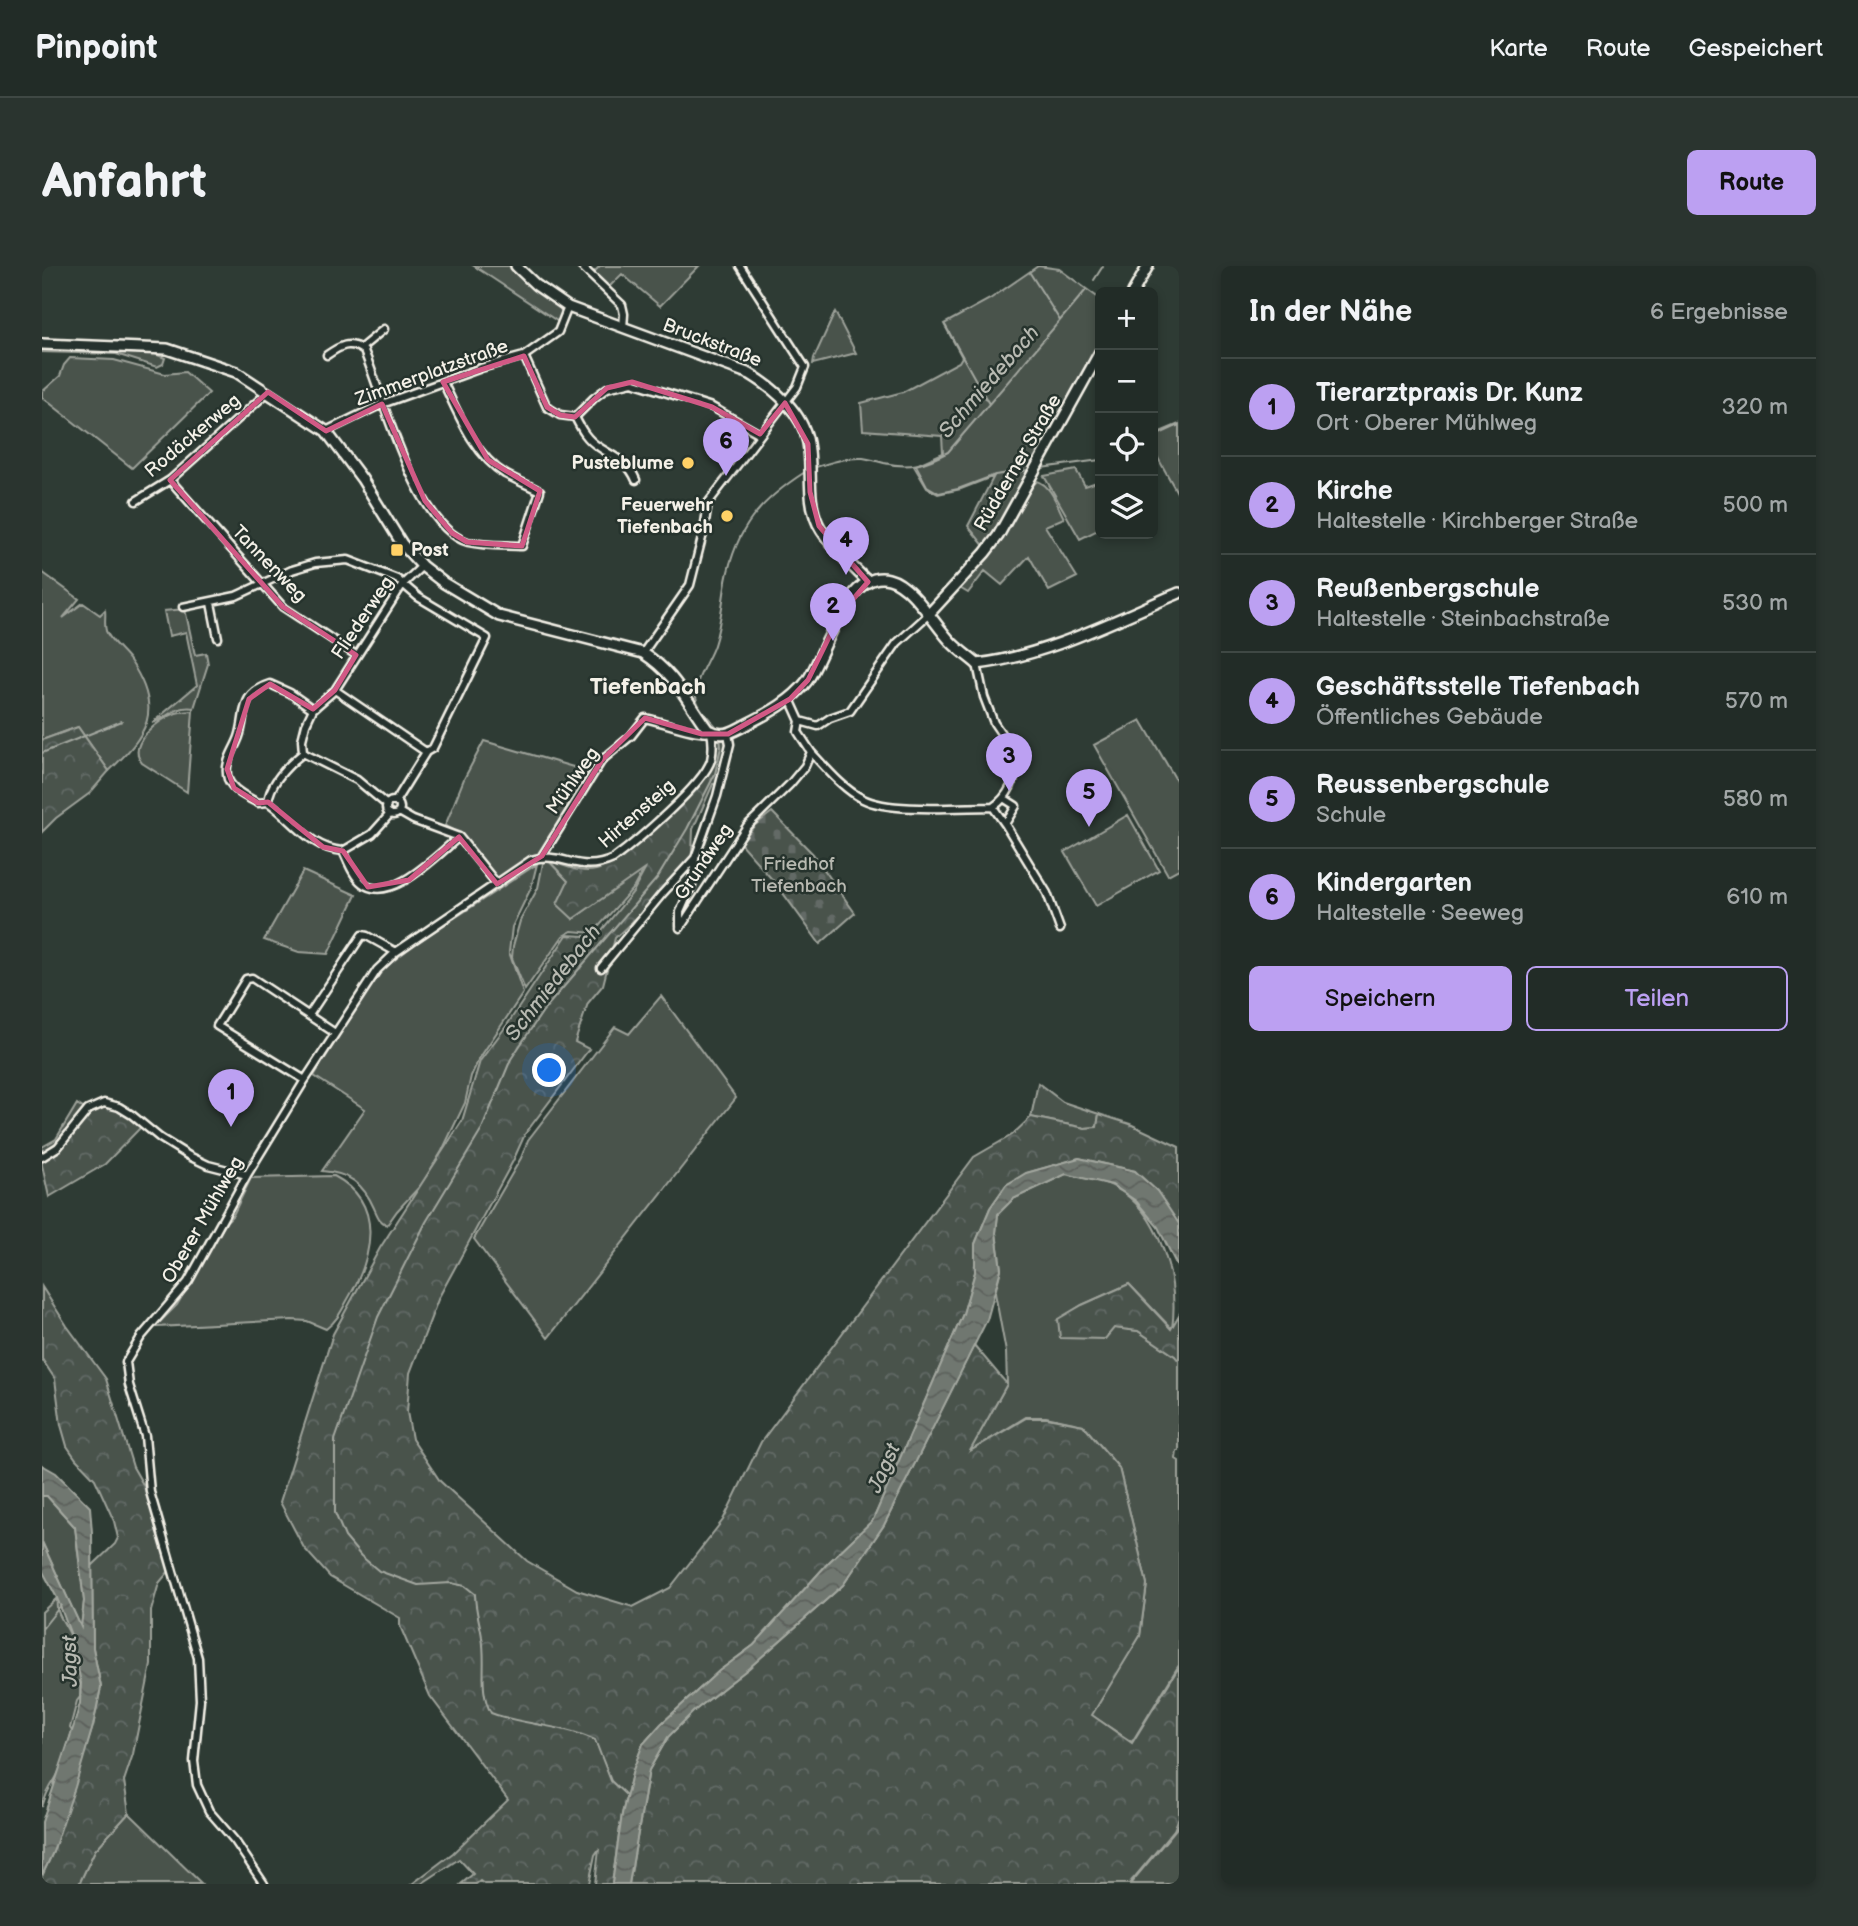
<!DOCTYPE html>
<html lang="de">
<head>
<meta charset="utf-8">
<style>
	body { margin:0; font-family:"Balsamiq Sans",sans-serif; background:#2a342f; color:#f1f3f6 }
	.controls { position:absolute; right:21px; top:21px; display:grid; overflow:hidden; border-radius:10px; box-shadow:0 4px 10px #0003 }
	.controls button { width:63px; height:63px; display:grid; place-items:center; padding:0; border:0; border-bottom:2px solid #3f4844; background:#222c27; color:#f1f3f6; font:35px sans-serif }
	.you { position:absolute; left:508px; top:805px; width:24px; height:24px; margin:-18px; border:5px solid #fff; border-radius:50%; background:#1a73e8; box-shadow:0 0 0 10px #1a73e833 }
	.badge { display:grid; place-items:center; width:46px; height:46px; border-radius:50%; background:#bca0f2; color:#111; font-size:23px; font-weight:700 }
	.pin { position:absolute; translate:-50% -58px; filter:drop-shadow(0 2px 4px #0008) }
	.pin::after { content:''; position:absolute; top:37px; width:24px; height:21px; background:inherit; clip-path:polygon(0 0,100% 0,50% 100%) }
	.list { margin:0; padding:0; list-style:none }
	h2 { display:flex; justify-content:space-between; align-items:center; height:91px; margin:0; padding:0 28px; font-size:30px }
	h2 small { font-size:23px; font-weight:400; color:#a2a7a7 }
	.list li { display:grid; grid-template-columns:46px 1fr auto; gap:21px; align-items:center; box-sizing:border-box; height:98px; padding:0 28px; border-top:2px solid #3f4844 }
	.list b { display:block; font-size:26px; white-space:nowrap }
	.list p { margin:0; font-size:23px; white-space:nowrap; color:#a2a7a7 }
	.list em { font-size:23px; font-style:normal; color:#a2a7a7 }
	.actions { display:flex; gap:14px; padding:21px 28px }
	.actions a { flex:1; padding:16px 0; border:2px solid #bca0f2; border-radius:10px; text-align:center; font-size:24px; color:#bca0f2 }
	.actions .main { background:#bca0f2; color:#111 }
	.icon { flex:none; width:38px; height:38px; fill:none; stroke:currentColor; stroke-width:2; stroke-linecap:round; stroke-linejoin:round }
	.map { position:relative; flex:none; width:1137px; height:1618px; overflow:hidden; border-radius:10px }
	header { display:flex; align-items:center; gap:42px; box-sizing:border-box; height:98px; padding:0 35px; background:#222c27; border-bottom:2px solid #3f4844 }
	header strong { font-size:33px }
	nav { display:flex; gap:38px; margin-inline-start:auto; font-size:24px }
	.intro { display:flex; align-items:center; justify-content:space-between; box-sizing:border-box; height:168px; padding:0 42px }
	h1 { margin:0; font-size:49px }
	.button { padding:18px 32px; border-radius:10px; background:#bca0f2; color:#111; font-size:24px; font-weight:700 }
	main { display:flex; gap:42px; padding:0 42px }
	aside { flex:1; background:#222c27; border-radius:10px; box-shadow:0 4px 10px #0003 }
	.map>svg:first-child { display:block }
	.grass { fill:#48524c; stroke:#9ea29a; stroke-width:2 }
	.forest { fill:url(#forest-crowns); stroke:#9ea29a; stroke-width:2 }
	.cemetery { fill:url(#cemetery-stones); stroke:#9ea29a; stroke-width:2 }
	.water { fill:url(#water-waves); stroke:#a4a8a0; stroke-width:2 }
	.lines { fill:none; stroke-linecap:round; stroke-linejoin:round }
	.stream { stroke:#a4a8a0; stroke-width:2 }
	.street-casing { stroke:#f4f1e8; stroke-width:11 }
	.secondary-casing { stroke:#f4f1e8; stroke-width:14 }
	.street { stroke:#26332d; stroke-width:6 }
	.secondary { stroke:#26332d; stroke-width:9 }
	.marked { fill:none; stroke:#d15985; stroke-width:5; stroke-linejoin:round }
	.poi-dot { fill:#ffd166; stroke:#26332d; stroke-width:2.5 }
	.labels { text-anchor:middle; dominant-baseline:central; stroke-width:5; stroke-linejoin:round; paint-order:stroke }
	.street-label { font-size:19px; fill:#f4f1e8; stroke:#26332d }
	.poi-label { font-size:19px; font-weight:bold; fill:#f4f1e8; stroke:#26332d; text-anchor:end }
	.park-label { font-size:19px; fill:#b8b9b1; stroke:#26332d }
	.water-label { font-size:21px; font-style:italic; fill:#b8bab2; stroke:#26332d }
	.quarter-label { font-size:23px; font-weight:bold; fill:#f4f1e8; stroke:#26332d }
</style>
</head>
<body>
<header>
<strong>Pinpoint</strong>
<nav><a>Karte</a><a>Route</a><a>Gespeichert</a></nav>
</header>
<div class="intro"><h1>Anfahrt</h1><a class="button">Route</a></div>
<main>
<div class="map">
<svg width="1137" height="1618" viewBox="0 0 1137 1618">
	<defs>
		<pattern id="forest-crowns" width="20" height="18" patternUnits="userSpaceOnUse" patternTransform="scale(1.75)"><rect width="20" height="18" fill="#48524c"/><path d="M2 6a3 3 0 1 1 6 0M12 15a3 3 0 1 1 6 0" fill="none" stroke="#636b66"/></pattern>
		<pattern id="cemetery-stones" width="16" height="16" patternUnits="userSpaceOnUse" patternTransform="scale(1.75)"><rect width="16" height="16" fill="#48524c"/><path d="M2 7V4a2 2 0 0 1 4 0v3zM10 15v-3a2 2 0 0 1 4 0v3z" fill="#636b66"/></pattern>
		<pattern id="water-waves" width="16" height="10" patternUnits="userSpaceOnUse" patternTransform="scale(1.75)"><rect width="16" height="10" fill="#6f7770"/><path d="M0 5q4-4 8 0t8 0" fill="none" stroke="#5c605b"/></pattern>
	</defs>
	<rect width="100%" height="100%" fill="#2e3b34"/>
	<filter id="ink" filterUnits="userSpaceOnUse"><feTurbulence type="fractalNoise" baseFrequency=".0143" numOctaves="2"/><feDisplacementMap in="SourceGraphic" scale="14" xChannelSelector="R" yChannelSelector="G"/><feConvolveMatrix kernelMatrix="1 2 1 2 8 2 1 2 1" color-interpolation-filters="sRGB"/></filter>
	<g filter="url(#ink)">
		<path class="grass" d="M432,0H471L518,40L520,50L518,57Z
			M558,0H657L618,40L580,8L567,21L552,6Z
			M996,0L1017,3L1058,33V78L964,249L943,281L926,260L952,210L919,223L896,228L885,222L872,200L901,187L900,170L821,164L819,137L861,126L917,96L920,91L902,58L948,33Z
			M793,46L814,87L771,98L772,92Z
			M0,83L113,88L123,92L121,98L115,101L74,88L0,86Z
			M28,92L72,94L123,108L143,106L167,127L90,202L0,131V126L18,110L22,99Z
			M1137,158V230L1111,183V169Z
			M1034,204L1043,220L1058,215V263L1038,273L1002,210Z
			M995,215C1009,219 1015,239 1022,252L1003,260L1035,311L1007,325L987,290L960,319L943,305L926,327L916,321L954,277L984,227Z
			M0,306L37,333L21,352L41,337L58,349L63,344C64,350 62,358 64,365C69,377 82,385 89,396C122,445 105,469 67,505L36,461L0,474Z
			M143,343L153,389L164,387L166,398L152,442C134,439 125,452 110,457L155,419L144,366L127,370L122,345Z
			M151,445L145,526L100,497C84,478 117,453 134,447C140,445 145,446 151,445Z
			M1099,454L1137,519V603L1126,609L1052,479Z
			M442,475L545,505L544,509L547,513L504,581L494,590L456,612C433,593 435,575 403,560L422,513Z
			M1086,549L1117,604L1054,640L1023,586Z
			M507,595L526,615L531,653L602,602L592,621L551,667L530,665L521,670L483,724L470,692L471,680L478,655L496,622L501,597Z
			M495,598L489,622L470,661L467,686L481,727L437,793L429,810L423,837L400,885L380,918L355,945L345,959C337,955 336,951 332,942C321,917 307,907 280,905L323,843L272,810L318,735L337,708L346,699L373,678Z
			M261,605L314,629L286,688L257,686L222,674Z
			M619,730L694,832L506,1072L432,973L479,892L486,874L573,761L587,768Z
			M996,817L1021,836L1057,848L1055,861L1043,862L989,851Z
			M1024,908C1039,911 1058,913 1072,921C1118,945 1137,1013 1130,1063L1087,1018L1040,1039L1016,1054L1096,1065L1133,1090L1137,1095V1185H1135L1134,1193L1137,1195V1399L1090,1476L1049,1449L1098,1370L1105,1318L1077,1202L1041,1159L1004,1151H984L927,1186L965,1118L964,1086L953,1027L959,1003L954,967L956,948L971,933Z
			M292,910C343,937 331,991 306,1033C300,1044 295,1055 284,1063L265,1055L250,1054L113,1061L135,1039L185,955L191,949L209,912Z
			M0,1230H5L33,1261L42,1335L39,1362L0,1276Z
			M15,1332C12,1349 26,1359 30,1374C36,1391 39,1413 38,1431L35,1435L28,1462L30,1465C25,1480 21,1502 12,1515C6,1524 3,1531 0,1541V1346Z
			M87,1547L160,1618H37L53,1584Z
			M1137,1557V1618H1088L1134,1563Z"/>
		<path class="forest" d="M36,461L67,505L48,527L14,552L0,566V474Z
			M675,474H684L683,495L676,518H671L651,563L650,589L616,631L573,672L561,719L546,737L533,776L547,783L483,868L471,895L397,1031L368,1107L365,1146L370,1173L398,1215L485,1295L535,1324L591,1341L628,1322L681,1254L719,1176L932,891L970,869L989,851L1043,862L1055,861L1057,848L1088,858L1137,881V958L1093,905L1037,892L985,907L964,919L948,942L933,978V1006L921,1048L831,1254L786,1297L712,1379L677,1405L619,1458L601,1478L591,1504L580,1548L570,1618H553L557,1583L553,1589L547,1618H442L438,1615L434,1618H419L431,1608L417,1593L379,1618H370L411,1587L466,1534L388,1430L358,1360V1352L288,1311L262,1282L238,1236L291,1068L338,982L420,855L438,795L465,759L525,669L544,670L551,675L591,626L604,602L531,653L515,638L526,615L507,595C523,599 538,608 554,604C576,599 651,531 664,510C671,499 673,487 675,474Z
			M35,838L44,844L71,841L101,859L63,898L7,931L0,899V881L14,873Z
			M1087,1018L1129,1063L1137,1049V1095L1133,1090L1096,1065L1072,1062L1063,1073L1018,1072L1016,1053L1040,1039Z
			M0,1021L25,1060L64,1113L91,1201L103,1222L128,1304L117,1317L109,1345V1399L91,1488L82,1515L87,1547L53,1584L37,1618H0V1610L11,1586L51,1460L59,1421L51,1382L50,1300L73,1278L76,1272L72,1255L53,1213L34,1193L25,1180L19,1159L13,1113L0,1093Z
			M932,1079L965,1118L928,1185L984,1152H1005L1041,1159L1077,1202L1105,1318L1098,1370L1050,1449L1090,1477L1137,1401V1551L1132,1564L1087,1618H587L607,1504L626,1471L652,1445L707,1402L801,1319L842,1259Z"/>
		<path class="cemetery" d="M730,546L771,588L813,647L778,678L735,619L698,577L712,560Z"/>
		<path class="water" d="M1037,892L1093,905L1115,925L1137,958V1004L1116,961L1094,935L1070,919L1024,908L971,933L956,948L954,967L959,1003L945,1054L842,1259L801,1319L707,1402L652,1445L626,1471L607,1504L587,1618H570L580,1548L591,1504L601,1478L619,1458L677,1405L712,1379L786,1297L831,1254L921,1048L933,1006V978L948,942L964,919L984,907Z
			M0,1199L14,1207L48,1241L50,1266L51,1382L59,1421L51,1460L33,1521L11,1586L0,1610V1556L32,1459L38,1437L39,1417L30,1372L15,1332L0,1304V1276L39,1361L42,1335L33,1261L5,1230H0Z"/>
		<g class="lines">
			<path class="stream" d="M988,7L1017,53
				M1052,14L1061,0
				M903,59L947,138
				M1111,171L1137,159
				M875,201L885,220L897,227L916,223L953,209L987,204
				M771,202C788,197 803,191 821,192C828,193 835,195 842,197C868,203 884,198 906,186L1044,24
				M999,202L1058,194
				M677,464C671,455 658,446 655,435C649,417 667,395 672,379C679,358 680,337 684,315C694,262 718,235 763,206
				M0,487L80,455
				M0,1363L19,1339
				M584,1529L569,1515L553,1474C518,1458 484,1460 449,1447C436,1424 445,1397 440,1371C438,1356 433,1344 433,1328L423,1320L409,1317L376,1319L337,1305L319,1290L303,1271L293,1247V1174L336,1051L384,956L439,865L469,793L501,745L616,611L645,563L673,508L679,481L678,470"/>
			<defs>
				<path id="street" d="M539,0L580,39L582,48L581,62
					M319,82L342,63
					M285,89C298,80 307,74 322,85C341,130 374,262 426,276C443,280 463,279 480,280L498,225C486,219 474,214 463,208C432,189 416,147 401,116
					M482,90L505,141L518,149L533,151L552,132L565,122L590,116L670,141L718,168
					M533,151C539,163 545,174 557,181C573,192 586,195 594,214
					M284,165L340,138L439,102L482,90L516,66L526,41
					M128,214L241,341L314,389
					M94,235L128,214L226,126
					M169,337L176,372
					M141,341L194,330L250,304L273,297L306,294L355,313L376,331L445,372L391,482L384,486L353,536
					M601,387L648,319L662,264L666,237L755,121L763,101L698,0
					M935,398L942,431L952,457L977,494C972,514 968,530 951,541L963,558L974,540L963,533
					M293,424L384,486
					M748,433L758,455L776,460L788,452L808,445L855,377L886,349
					M769,486C784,502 801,523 821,533C848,547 919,541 951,541
					M261,487C246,499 228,516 226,536C252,554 268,583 301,585C306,595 311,610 320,617C348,640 397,587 417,571
					M344 542a7 7 0 1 1 14 0a7 7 0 1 1-14 0Z
					M226,536L216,537C205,531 191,525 186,513C181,497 192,485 197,471C205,448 196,428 228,418L248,427L271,443
					M345,539L315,514L261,487L260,474L264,458L271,443L293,424L361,318L380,300
					M357,546L371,554L417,571L455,618
					M963,558L1005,627L1018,663
					M301,585L330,568L348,548
					M638,660V646L650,619L653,593
					M638,662L705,560L748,518L763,500L769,486L756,466L758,455
					M559,702L620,628L653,592L675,530L688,478L686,468
					M267,749L320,669L325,670L354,686
					M263,814L175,760L204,713L210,712L293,767
					M0,891L16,881L46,844L62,837L77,841L90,849L118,872L147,890L166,899L205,909
					M222,1618L193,1575L167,1545L155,1519L152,1495L158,1434L156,1392L108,1226L103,1170L87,1119L84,1096L99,1071L146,1016L205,909L263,814L335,704L354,686L489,594C520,584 536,609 571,593C593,577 662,518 669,494C671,485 671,475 669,466C658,470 618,455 603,452L589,470L560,494L500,590"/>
				<path id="secondary" d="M474,0L494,19L526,41L708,108C733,123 761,147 766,177C771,205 764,232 776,258C786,278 810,300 826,316
					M1091,26L1106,0
					M0,78L125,83L194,106L284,165L320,213L360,278L380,300L402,317L457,350L601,387C635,409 643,433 666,464C681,472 691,466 705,458C727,447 750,435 765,415C783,391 805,301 847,313C871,319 893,360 910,377C918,385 927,391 935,398C1004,390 1073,354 1137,327
					M886,349L943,287L956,270L1058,86"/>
			</defs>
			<use href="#street" class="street-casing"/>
			<use href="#secondary" class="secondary-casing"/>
			<use href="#street" class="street"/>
			<use href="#secondary" class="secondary"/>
		</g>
	</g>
	<path class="marked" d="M482,90L505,141L518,149L533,151L565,122L590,116L670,141L718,168L743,137L766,178L768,226L777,260L826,316L799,347L766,414L748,433L686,468H660L603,452L560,494L500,590L455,618L417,571L367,614L326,621L301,585L281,581L226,536L216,537L192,522L185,503L207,433L228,418L271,443L293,424L314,389L241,341L128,214L226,126L284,165L340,138L383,235L410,267L425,276L480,280L498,225L446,194L401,116Z"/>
	<g class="poi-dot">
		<circle cx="646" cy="197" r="7"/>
		<circle cx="685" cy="250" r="7"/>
		<rect x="348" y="277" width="14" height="14" rx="3.5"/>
	</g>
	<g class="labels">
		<g class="street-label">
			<text transform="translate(670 77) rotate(21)">Bruckstraße</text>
			<text transform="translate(390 107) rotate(-20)">Zimmerplatzstraße</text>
			<text transform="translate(151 170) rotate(-40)">Rodäckerweg</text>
			<text transform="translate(976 197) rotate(-60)">Rüdderner Straße</text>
			<text transform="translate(227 298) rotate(46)">Tannenweg</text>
			<text transform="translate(321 352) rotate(-56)">Fliederweg</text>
			<text transform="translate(531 515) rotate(-55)">Mühlweg</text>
			<text transform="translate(595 548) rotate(-41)">Hirtensteig</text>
			<text transform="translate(662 596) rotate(-56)">Grundweg</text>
			<text transform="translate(161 954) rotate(-60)">Oberer Mühlweg</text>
		</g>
		<g class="poi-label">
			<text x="632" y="197">Pusteblume</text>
			<text x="671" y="239">Feuerwehr<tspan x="671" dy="22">Tiefenbach</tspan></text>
			<text x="369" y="284" text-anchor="start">Post</text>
		</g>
		<g class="park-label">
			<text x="757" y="598">Friedhof<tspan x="757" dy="22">Tiefenbach</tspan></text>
		</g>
		<g class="water-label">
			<text transform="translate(947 116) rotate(-49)">Schmiedebach</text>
			<text transform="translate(511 717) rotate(-52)">Schmiedebach</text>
			<text transform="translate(842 1202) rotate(-66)">Jagst</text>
			<text transform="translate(28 1395) rotate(-91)">Jagst</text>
		</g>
		<g class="quarter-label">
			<text x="606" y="421">Tiefenbach</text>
		</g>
	</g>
</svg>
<div class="controls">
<button>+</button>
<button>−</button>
<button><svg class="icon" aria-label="locate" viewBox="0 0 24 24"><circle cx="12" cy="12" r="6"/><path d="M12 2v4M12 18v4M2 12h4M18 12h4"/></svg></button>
<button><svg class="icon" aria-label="layers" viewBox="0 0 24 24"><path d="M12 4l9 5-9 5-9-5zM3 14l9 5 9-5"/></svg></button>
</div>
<div class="you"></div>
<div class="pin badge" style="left:189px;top:861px">1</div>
<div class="pin badge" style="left:791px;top:375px">2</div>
<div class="pin badge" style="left:967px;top:525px">3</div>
<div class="pin badge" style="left:804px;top:309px">4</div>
<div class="pin badge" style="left:1047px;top:561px">5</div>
<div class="pin badge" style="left:684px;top:210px">6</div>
</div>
<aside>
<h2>In der Nähe<small>6 Ergebnisse</small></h2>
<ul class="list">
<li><span class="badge">1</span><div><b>Tierarztpraxis Dr. Kunz</b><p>Ort · Oberer Mühlweg</p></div><em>320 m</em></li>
<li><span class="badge">2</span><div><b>Kirche</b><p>Haltestelle · Kirchberger Straße</p></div><em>500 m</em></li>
<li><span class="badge">3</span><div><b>Reußenbergschule</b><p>Haltestelle · Steinbachstraße</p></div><em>530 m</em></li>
<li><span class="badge">4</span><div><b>Geschäftsstelle Tiefenbach</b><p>Öffentliches Gebäude</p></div><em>570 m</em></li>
<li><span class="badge">5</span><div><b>Reussenbergschule</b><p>Schule</p></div><em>580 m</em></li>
<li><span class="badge">6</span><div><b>Kindergarten</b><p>Haltestelle · Seeweg</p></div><em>610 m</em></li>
</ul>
<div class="actions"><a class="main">Speichern</a><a>Teilen</a></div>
</aside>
</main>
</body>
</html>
